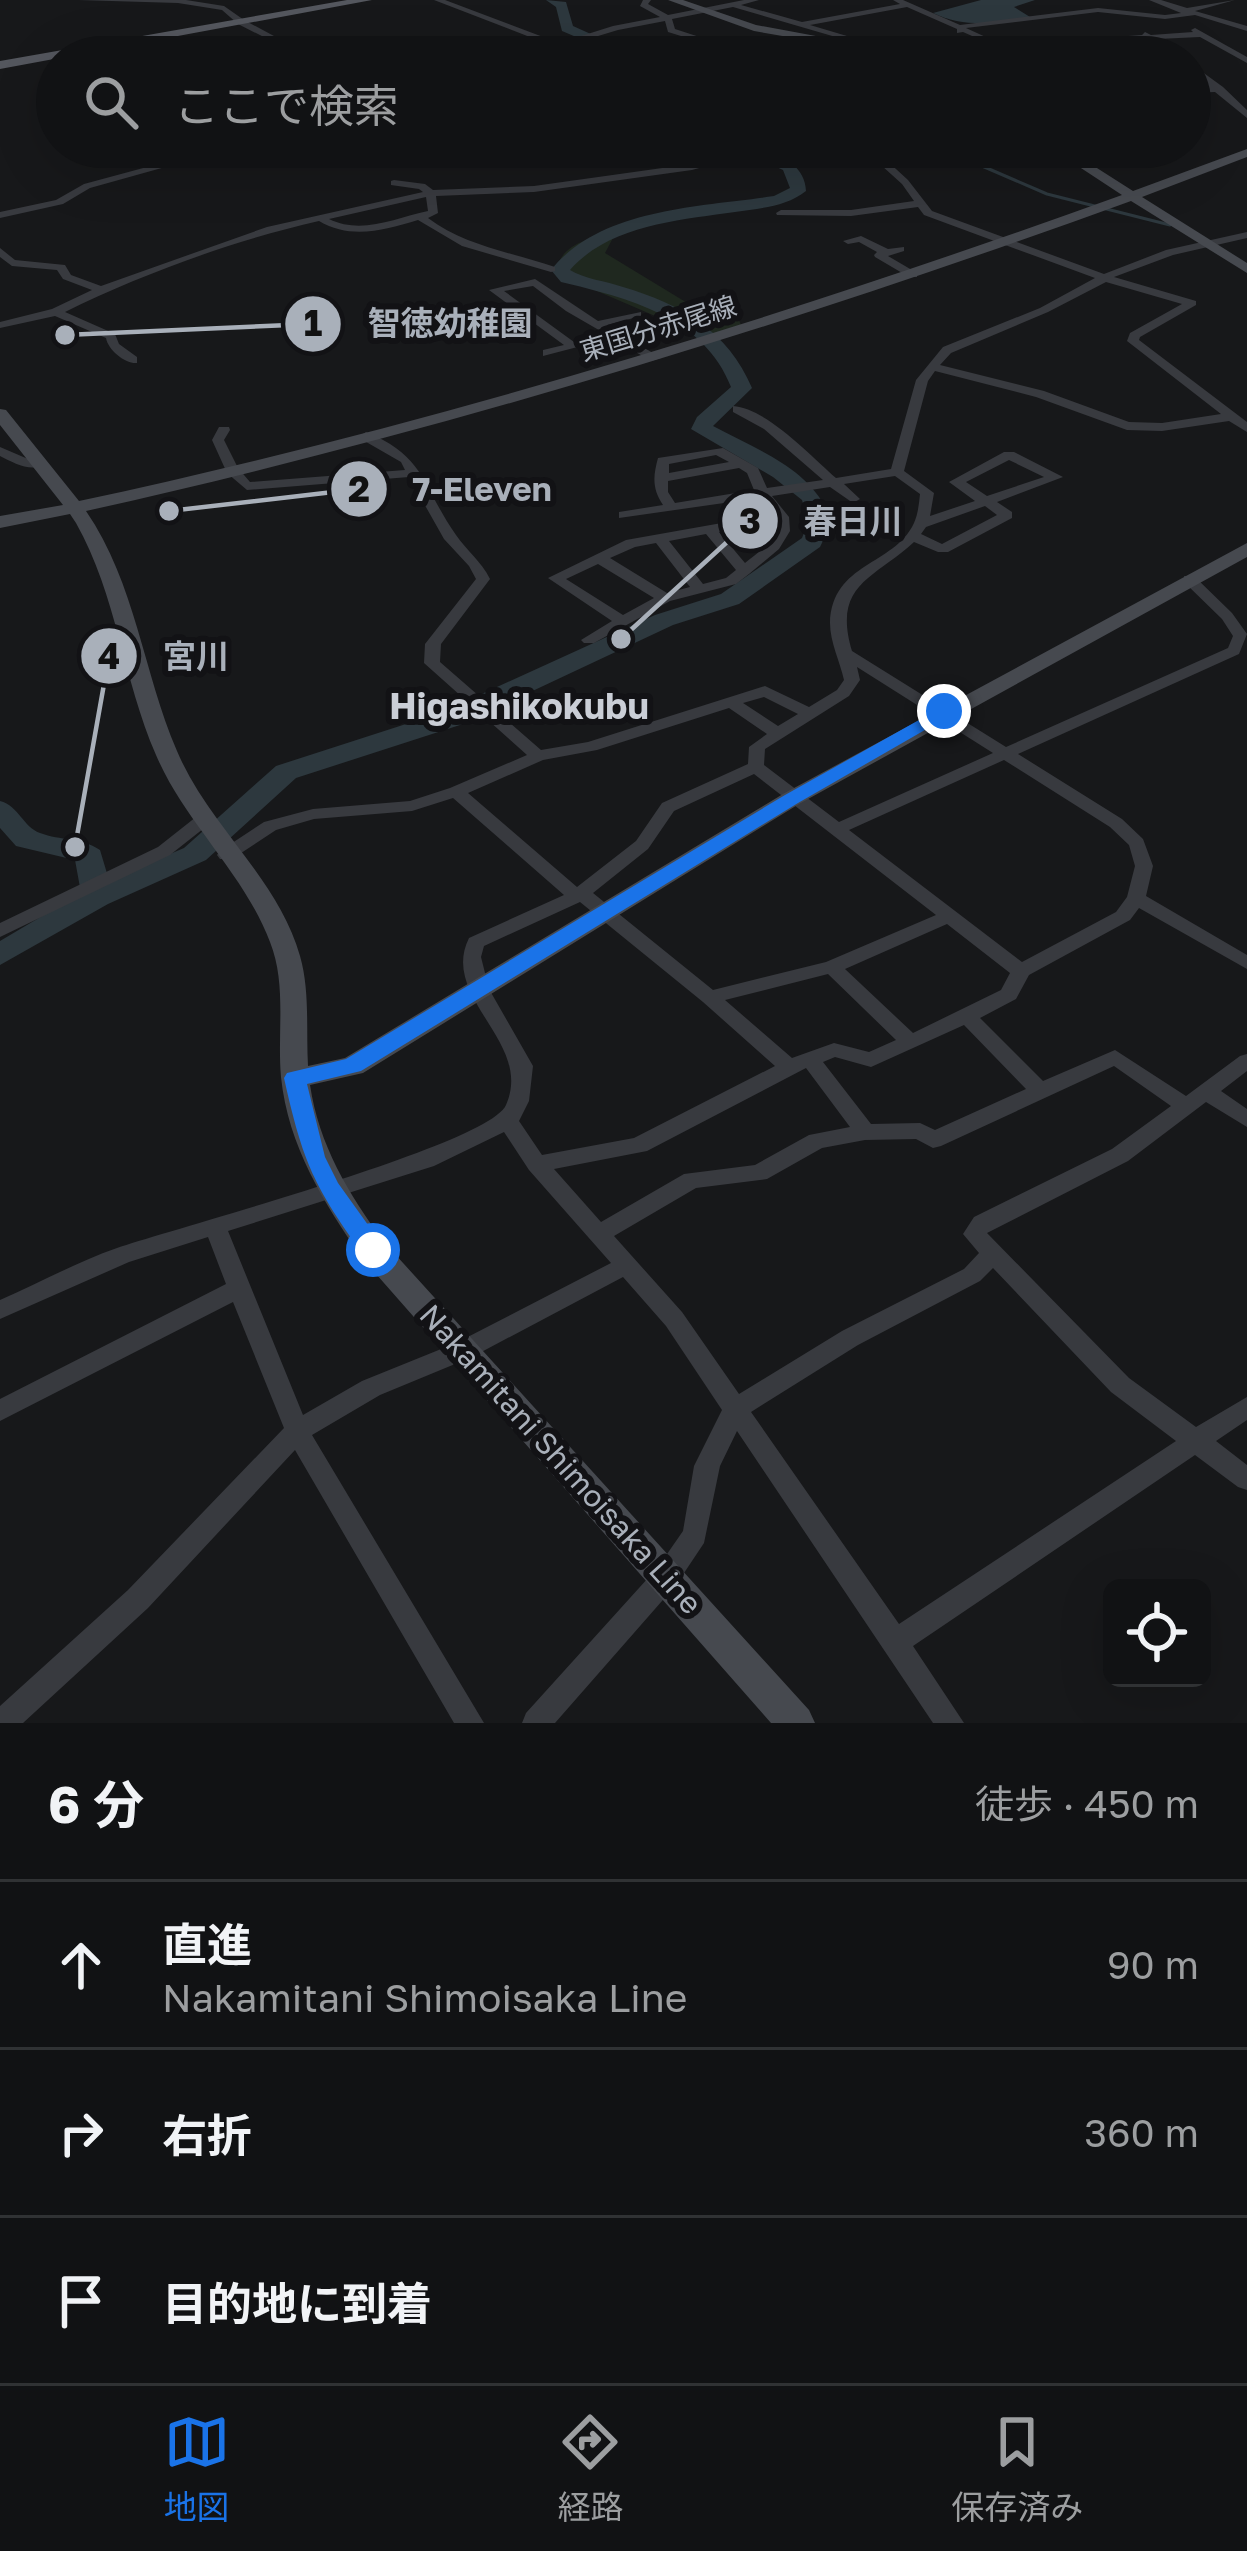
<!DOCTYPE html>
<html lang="ja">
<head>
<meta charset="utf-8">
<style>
	body { margin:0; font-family:"Golos Text","Noto Sans JP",sans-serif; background:#1e2022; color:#f1f3f6 }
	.controls { position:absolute; right:36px; bottom:36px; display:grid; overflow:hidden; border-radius:18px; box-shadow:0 12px 48px #0002 }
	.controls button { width:108px; height:108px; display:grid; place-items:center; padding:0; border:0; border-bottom:3px solid #303234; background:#111214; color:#f1f3f6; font:60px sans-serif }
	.stop { position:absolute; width:36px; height:36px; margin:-27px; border:9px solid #1a73e8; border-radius:50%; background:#fff }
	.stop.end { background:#1a73e8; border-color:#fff; box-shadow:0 3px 12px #0008 }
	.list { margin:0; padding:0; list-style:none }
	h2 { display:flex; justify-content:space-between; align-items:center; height:156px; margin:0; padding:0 48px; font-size:51px }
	h2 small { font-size:39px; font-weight:400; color:#9c9ea0 }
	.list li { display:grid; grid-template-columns:78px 1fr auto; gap:36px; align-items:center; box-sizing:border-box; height:168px; padding:0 48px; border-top:3px solid #303234 }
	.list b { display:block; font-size:45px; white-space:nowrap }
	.list p { margin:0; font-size:39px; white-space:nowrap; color:#9c9ea0 }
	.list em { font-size:39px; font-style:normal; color:#9c9ea0 }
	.icon { flex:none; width:66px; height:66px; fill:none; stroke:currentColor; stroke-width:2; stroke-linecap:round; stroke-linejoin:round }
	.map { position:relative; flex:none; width:1247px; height:1723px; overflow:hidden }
	.search { position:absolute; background:#111214; box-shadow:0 12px 48px #0002; left:36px; right:36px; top:36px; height:132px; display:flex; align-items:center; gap:30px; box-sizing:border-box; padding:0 42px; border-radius:66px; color:#9c9ea0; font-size:45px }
	.sheet { height:660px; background:#111214 }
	nav { display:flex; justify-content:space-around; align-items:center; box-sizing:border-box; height:168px; border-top:3px solid #303234; background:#111214; font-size:33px; color:#9c9ea0 }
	nav a { display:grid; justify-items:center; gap:6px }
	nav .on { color:#1a73e8 }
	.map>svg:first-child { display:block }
	.green { fill:#1f281f }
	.water { fill:#2d383e }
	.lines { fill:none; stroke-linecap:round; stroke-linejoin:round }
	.stream { stroke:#2d383e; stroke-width:3 }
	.river { fill:#2d383e; fill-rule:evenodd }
	.street { fill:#383a3f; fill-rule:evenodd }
	.secondary { fill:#46494f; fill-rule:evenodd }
	.primary { fill:#54575e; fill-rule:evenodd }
	.route { fill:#1a73e8 }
	.labels { text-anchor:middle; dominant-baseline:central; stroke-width:12; stroke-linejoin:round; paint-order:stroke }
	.far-street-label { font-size:27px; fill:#a9b0ba; stroke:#121215 }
	.street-label { font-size:30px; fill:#a9b0ba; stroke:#121215 }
	.quarter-label { font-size:36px; font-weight:bold; fill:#caced6; stroke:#121215 }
	.leader { fill:none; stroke:#a9b0ba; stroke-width:4.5 }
	.callout-dot { fill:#a9b0ba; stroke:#121215; stroke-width:4.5 }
	.mark-label { font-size:36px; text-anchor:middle; font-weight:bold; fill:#111 }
	.callout-label { font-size:33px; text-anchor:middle; font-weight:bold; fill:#a9b0ba; stroke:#121215; stroke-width:12; stroke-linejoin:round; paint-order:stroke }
</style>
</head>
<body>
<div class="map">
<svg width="1247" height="1723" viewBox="0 0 1247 1723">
	<rect width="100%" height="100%" fill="#17181a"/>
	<path class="green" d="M614,236L605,253L684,301L738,318L741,325L704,337L555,273C561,244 588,237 614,236Z"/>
	<path class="water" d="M981,0H1035L1014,7L1030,17C999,24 963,28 933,13Z"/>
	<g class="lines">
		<path class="stream" d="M938,147L1047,194L1170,225"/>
		<path class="river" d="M546,0L566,2L573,26L642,57H623L562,31L556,7Z
			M733,147C762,147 805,157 806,191C786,207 760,208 735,212C680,220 609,225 570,270C584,279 606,281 623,287C681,304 728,331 752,388L713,426C759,451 814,469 832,522L820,547L739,604L673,625L460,725L296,778L206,860L108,904L0,965V941L81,893L75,860L16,846L0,828V801C19,806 23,827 40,833C61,841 80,837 100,850L109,880L184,848L276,766L440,713L655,615L721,594L802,538L808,522L802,500L773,477L691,429L697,417L731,387C704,317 628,298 561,282L551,270C600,208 701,207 774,196L790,188L783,170Z"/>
		<path class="street" d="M78,0H186L224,6L244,20L313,57H303L238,24L222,10L178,3Z
			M434,0H445L559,43L613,26L660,17L640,6L643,0H651L648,4L668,15L744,0H759L741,5L802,22L900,4L893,0H903L960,25L1098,8L1165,15L1181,13L1149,0H1161L1187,8L1235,0L1195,11L1247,26V31L1195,15L1165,19L1098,12L966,28L1012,49L1073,40L1142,35L1145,32L1151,35L1193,32L1191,30L1195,28L1247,57V63L1200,37L1158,39L1182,57H1173L1148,40L1073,44L993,57H973L1004,50L963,32L957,33V29L907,7L810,25L884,47L844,57H828L870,47L733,7L672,19L675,29L761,57H749L668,32L665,21L618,30L565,46L581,57H572L541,41L440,57H418L535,39Z
			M1190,63L1223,87L1247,110V118L1215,92L1190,93V87H1209L1190,70Z
			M221,147H237L90,188L63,204L0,218V212L56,200L84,184Z
			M794,147H844L839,150L742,156L692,170L534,192L436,196L438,213L428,218C465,246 511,252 555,267V271L551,272L462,246L418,220C385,230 351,240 319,221C235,240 142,274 65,312L115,334L119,344L137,357V363C125,364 108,350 106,338L55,316L0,328V322L52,309L92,290L63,279L57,270L12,266L0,257V248L15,260L65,265L71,275L101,286L267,227L423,192L419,189L391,185V181L394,180L425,184L433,190L534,186L691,164L742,150ZM426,197L428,211C395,218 362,235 329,219Z
			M861,147H872L908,180L932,211L1104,274L1166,250L1247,232V238L1173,255L1114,277L1196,301V305L1140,337L1139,340L1247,422V432L1229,421L1162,431L1127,430L1036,397L935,371L928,381L904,471L934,493L930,516L975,501L949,482L1004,452H1014L1063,477L997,502L1012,512V518L948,552H938L914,542C874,579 832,584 852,651L1006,747L1228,648L1233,636L1222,619L1184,582V576H1194L1232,613L1247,634L1239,654L1018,754L1122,819L1143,839L1153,866L1146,896L1247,955V969L1139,908L1130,920L1029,975L1016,999L980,1018L1043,1081L1115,1050L1186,1096L1240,1056L1247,1054V1071L1221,1091L1247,1109V1127L1206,1102L1128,1161L987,1233L1129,1378L1196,1427L1247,1397V1420L1216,1441L1247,1465V1490L1238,1487L1195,1455L913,1646L964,1723H933L737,1431L720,1466L704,1543L676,1585L555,1723H522L526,1713L658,1567L683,1531L694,1466L722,1410L666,1326L623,1277L472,1357L380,1395L312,1435L484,1723H454L295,1450L148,1608L23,1723H0V1706L128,1590L284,1428L233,1302L0,1421V1399L226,1284L208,1237L129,1262L0,1319V1300C39,1283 77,1262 117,1248C174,1228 489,1145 506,1105C534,1042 439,998 469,938L564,895L453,798L412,811L314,819L276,830L232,859H220L217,855L220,851L264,822L313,809L410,801L450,788L527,755L424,663L425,644L476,579L469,566L444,539L409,477L247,490L227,473L212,440L219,427H229L230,430L224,440L238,468L250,482L405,470L401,462L361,439L360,436L366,432C427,457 422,487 456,535C467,551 481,561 490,579L441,644L440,662L541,750L588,742L765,686L809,707L837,690L844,680C840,662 830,642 830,623C832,562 894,566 914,523C918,514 919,504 920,494L895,476L844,484L860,499L853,503L830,487L772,496L789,517L790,531L779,549L749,574L736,584L670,601L594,643H584L581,640L612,621L548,578L626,540L773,514L759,498L619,518V512L663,505C652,489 653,476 658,458L723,448L758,468L767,488L823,480L764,429L733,412V406C766,408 811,456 836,478L891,469L916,380L943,347L1040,308L1095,278L924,215L918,207L851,216L777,215L776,213L781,210H851L914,201L902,184ZM1106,282L1182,304L1130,333L1127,341L1221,414L1162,423L1129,422L1044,391L940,365L951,353L1048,312ZM716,455L729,462L669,473V464ZM1009,460L1044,477L987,496L966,482ZM739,468L747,473L754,490L675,503L668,492V481ZM985,506L997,515L942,544L921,534L926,527ZM775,522C777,542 758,552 745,563L719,532ZM706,534L736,570L726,578L703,584L669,541ZM656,543L690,587L667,593L610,558L635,547ZM598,564L654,598L623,615L566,579ZM857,667L993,753L839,822L764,765L765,749L849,696L860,680ZM764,697L798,714L778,726L743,703ZM729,708L767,734L749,747L748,764L662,803L636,841L577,887L468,793L543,760L597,750ZM1004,760L1110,827L1129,845L1135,866L1127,897L1116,912L1022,962L849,830ZM754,774L936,915L826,962L713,990L593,893L648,849L674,811ZM580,902L703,1002L775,1066L634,1138L542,1155L519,1121L529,1101L533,1066L489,989L481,957L484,946ZM947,924L1010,973L1001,990L913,1033L845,969ZM828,974L896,1040L869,1052L834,1043L792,1058L725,1000ZM964,1025L1026,1089L935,1130L920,1123L871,1124L823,1062L835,1057L871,1067ZM1114,1066L1171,1106L1112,1149L974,1217L963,1234L979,1253L964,1269L842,1331L739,1394L682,1312L614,1236L696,1188L767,1179L822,1148L865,1140L916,1139L933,1148L941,1146ZM806,1068L850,1127L809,1135L755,1165L684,1174L601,1222L554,1169L647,1151ZM504,1132L529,1170L611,1263L456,1343L362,1381L303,1415L228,1231L434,1166ZM993,1268L1111,1392L1176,1441L899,1624L751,1412L858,1345L980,1281Z
			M1095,147H1105L1085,167H1079V163Z
			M861,236L888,249L904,247V251L888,256L917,273V277H909L875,257L874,255L877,252L859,242L848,244L843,241Z
			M535,279L598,321L641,312V316L607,325L661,358L651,361L612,338L543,356V350L564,345L489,290ZM533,286L566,311L604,333L574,342L504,291Z
			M0,447L28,459L44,461L46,464C31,473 14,463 0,456Z
			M202,816L211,821L208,825L170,855L0,937V923L158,847L196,817Z"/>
		<path class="secondary" d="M668,0H683L756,25L929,57H905L754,31Z
			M1049,147H1064L1133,191L1247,149V157L1142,197L1247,263V273L1131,201C789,325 441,432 86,511C136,584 143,672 177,751C208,825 278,878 300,956C310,991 306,1029 308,1066L345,1058L783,794L1247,543V557L799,804L363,1073L310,1085C319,1145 348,1193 384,1242L809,1710L815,1723H771L362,1258C324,1203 288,1146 281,1077C277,1032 287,985 270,942C244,873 185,823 156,755C123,679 117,596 76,523L70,514L0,528V516L63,505L0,425V409L6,410L79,501C434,425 781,318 1122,195Z"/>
		<path class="primary" d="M347,0H372L0,69V61Z"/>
	</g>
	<path class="route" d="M944,706L953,711L951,715L798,803L361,1071L307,1084L325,1157L338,1183L386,1250L373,1260L365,1257C314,1187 303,1163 284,1078L287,1073L346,1059L785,795Z"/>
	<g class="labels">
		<g class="far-street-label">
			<text transform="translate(658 328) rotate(-17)">東国分赤尾線</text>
		</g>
		<g class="street-label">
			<text transform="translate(561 1459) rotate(48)">Nakamitani Shimoisaka Line</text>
		</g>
		<g class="quarter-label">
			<text x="519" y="705">Higashikokubu</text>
		</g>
	</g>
	<path class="leader" d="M65 335L313 324M169 511L359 489M621 639L750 521M75 847L109 656"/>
	<g class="callout-dot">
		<circle cx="65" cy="335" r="12"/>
		<circle cx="169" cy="511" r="12"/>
		<circle cx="621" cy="639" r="12"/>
		<circle cx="75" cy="847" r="12"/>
		<circle cx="313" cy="324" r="30"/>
		<circle cx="359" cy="489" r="30"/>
		<circle cx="750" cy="521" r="30"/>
		<circle cx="109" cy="656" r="30"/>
	</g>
	<g class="mark-label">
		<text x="313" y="336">1</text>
		<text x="359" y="502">2</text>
		<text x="750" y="534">3</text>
		<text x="109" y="669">4</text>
	</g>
	<g class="callout-label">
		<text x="450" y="335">智徳幼稚園</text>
		<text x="482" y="501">7-Eleven</text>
		<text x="853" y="533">春日川</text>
		<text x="196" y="668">宮川</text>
	</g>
</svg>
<div class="controls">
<button><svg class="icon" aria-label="locate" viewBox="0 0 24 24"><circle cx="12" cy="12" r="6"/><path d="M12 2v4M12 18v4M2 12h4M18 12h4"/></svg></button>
</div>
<div class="stop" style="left:373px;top:1250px"></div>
<div class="stop end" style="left:944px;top:711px"></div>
<div class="search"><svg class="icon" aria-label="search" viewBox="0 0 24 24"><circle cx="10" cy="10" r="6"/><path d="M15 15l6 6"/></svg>ここで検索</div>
</div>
<section class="sheet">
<h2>6 分<small>徒歩 · 450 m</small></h2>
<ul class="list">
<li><svg class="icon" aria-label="ahead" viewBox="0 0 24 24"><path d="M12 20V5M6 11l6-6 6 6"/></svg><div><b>直進</b><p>Nakamitani Shimoisaka Line</p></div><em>90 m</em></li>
<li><svg class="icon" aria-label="right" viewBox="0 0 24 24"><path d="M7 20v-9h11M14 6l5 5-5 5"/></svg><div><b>右折</b></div><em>360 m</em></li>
<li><svg class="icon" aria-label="arrive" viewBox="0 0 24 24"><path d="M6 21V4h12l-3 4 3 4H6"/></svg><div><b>目的地に到着</b></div></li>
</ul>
</section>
<nav>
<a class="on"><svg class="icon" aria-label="map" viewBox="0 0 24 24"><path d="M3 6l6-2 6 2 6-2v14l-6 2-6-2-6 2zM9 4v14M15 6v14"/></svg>地図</a>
<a><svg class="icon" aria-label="directions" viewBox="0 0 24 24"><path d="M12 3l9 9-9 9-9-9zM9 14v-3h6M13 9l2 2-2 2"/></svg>経路</a>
<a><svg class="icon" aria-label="saved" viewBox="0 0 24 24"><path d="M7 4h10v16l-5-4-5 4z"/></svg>保存済み</a>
</nav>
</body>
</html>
